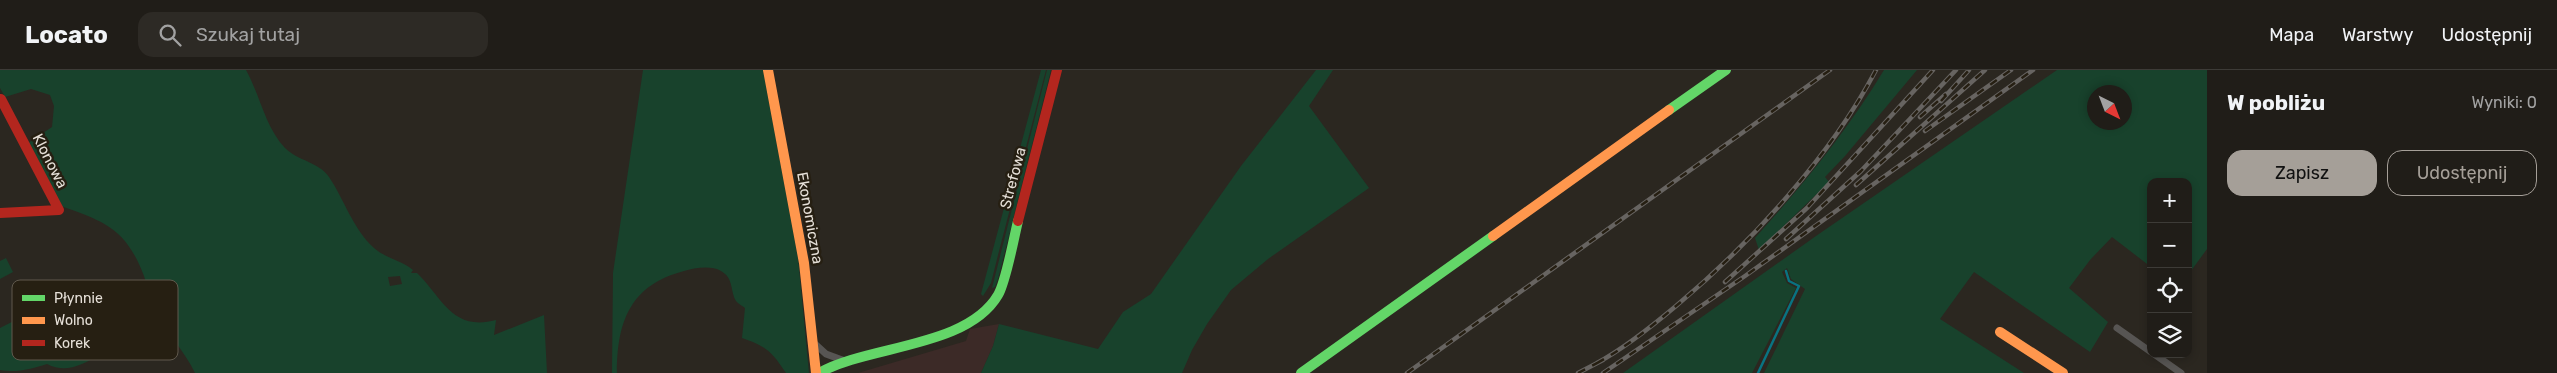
<!DOCTYPE html>
<html lang="pl">
<head>
<meta charset="utf-8">
<style>
	body { margin:0; font-family:Rubik,sans-serif; background:#2d2a25; color:#f1f3f6 }
	.controls { position:absolute; right:15px; bottom:15px; display:grid; overflow:hidden; border-radius:10px; box-shadow:0 2px 8px #0003 }
	.controls button { width:45px; height:45px; display:grid; place-items:center; padding:0; border:0; border-bottom:1px solid #3d3b37; background:#201d18; color:#f1f3f6; font:25px sans-serif }
	.compass { position:absolute; left:2087px; top:15px; width:45px; height:45px; border-radius:50%; background:#201d18; box-shadow:0 2px 8px #0003; rotate:138deg }
	.list { margin:0; padding:0; list-style:none }
	h2 { display:flex; justify-content:space-between; align-items:center; height:65px; margin:0; padding:0 20px; font-size:21px }
	h2 small { font-size:16px; font-weight:400; color:#a2a2a2 }
	.actions { display:flex; gap:10px; padding:15px 20px }
	.actions a { flex:1; padding:11px 0; border:1px solid #a59f98; border-radius:15px; text-align:center; font-size:18px; color:#a59f98 }
	.actions .main { background:#a59f98; color:#111 }
	.icon { flex:none; width:28px; height:28px; fill:none; stroke:currentColor; stroke-width:2; stroke-linecap:round; stroke-linejoin:round }
	.map { position:relative; flex:none; width:2207px; height:303px; overflow:hidden }
	header { display:flex; align-items:center; gap:30px; box-sizing:border-box; height:70px; padding:0 25px; background:#201d18; border-bottom:1px solid #3d3b37 }
	header strong { font-size:24px }
	nav { display:flex; gap:28px; margin-inline-start:auto; font-size:18px }
	.search { width:350px; height:45px; background:#2d2a25; display:flex; align-items:center; gap:12px; box-sizing:border-box; padding:0 18px; border-radius:15px; color:#a2a2a2; font-size:19px }
	main { display:flex }
	aside { flex:1; background:#201d18 }
	.map>svg:first-child { display:block }
	.commercial { fill:#3c2a27 }
	.green { fill:#18422c; fill-rule:evenodd }
	.lines { fill:none; stroke-linecap:round; stroke-linejoin:round }
	.stream { stroke:#097381; stroke-width:2.5 }
	.street { stroke:#575553; stroke-width:7 }
	.fast { stroke:#63d668; stroke-width:10 }
	.slow { stroke:#ff974d; stroke-width:10 }
	.jam { stroke:#b3261e; stroke-width:10 }
	.rail-casing { stroke:#676461; stroke-width:4.5 }
	.rail { stroke:#261f12; stroke-width:2.5; stroke-dasharray:8; stroke-linecap:butt }
	.labels { text-anchor:middle; dominant-baseline:central; stroke-width:5; stroke-linejoin:round; paint-order:stroke }
	.street-label { font-size:15px; fill:#e6e0d8; stroke:#261f12 }
	.key { fill:#261f12; stroke:#60594d; stroke-width:1 }
	.key-label { font-size:14px; fill:#e6e0d8 }
</style>
</head>
<body>
<header>
<strong>Locato</strong>
<div class="search"><svg class="icon" aria-label="search" viewBox="0 0 24 24"><circle cx="10" cy="10" r="6"/><path d="M15 15l6 6"/></svg>Szukaj tutaj</div>
<nav><a>Mapa</a><a>Warstwy</a><a>Udostępnij</a></nav>
</header>
<main>
<div class="map">
<svg width="2207" height="303" viewBox="0 0 2207 303">
	<rect width="100%" height="100%" fill="#2b2720"/>
	<path class="commercial" d="M999,254L993,276L981,303H858L966,271L970,259Z"/>
	<path class="green" d="M0,0H246C260,25 265,57 285,78C298,91 319,92 329,107C344,129 353,159 374,178C385,188 401,190 413,200L411,203H417C442,227 452,262 496,250L494,265L544,245L547,303H195C184,280 165,261 154,239C148,229 148,217 144,206C126,159 106,152 61,136L28,73L52,57L54,36L50,25L31,19L5,27L0,18ZM400,206L402,214L390,216L388,207Z
		M643,0H763L798,188L809,303H786C772,282 766,276 742,268L745,238C743,236 738,234 736,231C730,221 734,208 721,201C711,195 694,198 684,201C630,215 617,252 617,303H612L613,203Z
		M1041,0H1046L998,185L991,213L983,226L981,224Z
		M1047,0H1051L998,209L995,217L992,218Z
		M1316,0H1333L1309,36L1369,118L1268,189L1231,220L1207,254L1192,280L1182,303H981L993,276L999,254L1098,279L1123,242L1151,224L1241,96Z
		M1884,0H1917L1845,86L1825,107L1829,112L1759,180L1755,168C1803,115 1847,61 1884,0Z
		M2057,0H2207V179L2188,205V112H2151V197L2112,167L2090,190L2069,218L2108,252L2090,282L1974,202L1940,249L2024,303H1764L1805,219L1791,209L1787,198L1782,202L1787,213L1796,218L1752,303H1623L1816,166ZM2094,22H2124V52H2094Z
		M6,188L13,202L0,209V191Z
		M59,228L93,270L97,286C81,296 65,303 47,294C30,299 18,303 0,300V258Z"/>
	<g class="lines">
		<path class="stream" d="M1758,303L1799,216L1789,211L1786,201"/>
		<path class="street" d="M2117,258L2151,282
			M814,273L826,284L845,291
			M2154,284L2181,303"/>
		<path class="fast" d="M1669,40L1726,0
			M819,303C868,275 967,278 998,225C1006,212 1014,167 1018,151
			M1301,303L1493,166"/>
		<path class="slow" d="M768,0L804,193L816,303
			M1493,166L1669,40
			M2000,262L2063,303"/>
		<path class="jam" d="M0,143L59,140L1,29
			M1018,151L1057,0"/>
		<defs>
			<path id="rail" d="M1941,31L1969,0
				M1920,47L1946,24
				M1925,61L2011,0
				M1856,115L1985,0
				M1786,169L1861,101L1956,0
				M1725,212L1807,138L1933,0
				M1597,293C1625,278 1651,257 1676,236C1750,174 1831,86 1876,0
				M1407,303L1830,0
				M1578,303L1603,290
				M1603,303L1745,206L2033,0"/>
		</defs>
		<use href="#rail" class="rail-casing"/>
		<use href="#rail" class="rail"/>
	</g>
	<g class="labels">
		<g class="street-label">
			<text transform="translate(50 91) rotate(63)">Klonowa</text>
			<text transform="translate(1013 108) rotate(-75)">Strefowa</text>
			<text transform="translate(810 148) rotate(80)">Ekonomiczna</text>
		</g>
	</g>
	<rect x="12" y="210" width="166" height="80" rx="8" class="key"/>
	<rect x="22" y="225" width="23" height="6" fill="#63d668"/>
	<rect x="22" y="247" width="23" height="7" fill="#ff974d"/>
	<rect x="22" y="270" width="23" height="6" fill="#b3261e"/>
	<g class="key-label">
		<text x="54" y="233">Płynnie</text>
		<text x="54" y="255">Wolno</text>
		<text x="54" y="278">Korek</text>
	</g>
</svg>
<div class="controls">
<button>+</button>
<button>−</button>
<button><svg class="icon" aria-label="locate" viewBox="0 0 24 24"><circle cx="12" cy="12" r="6"/><path d="M12 2v4M12 18v4M2 12h4M18 12h4"/></svg></button>
<button><svg class="icon" aria-label="layers" viewBox="0 0 24 24"><path d="M12 4l9 5-9 5-9-5zM3 14l9 5 9-5"/></svg></button>
</div>
<svg class="compass" viewBox="-18 -18 36 36"><path d="M0-13l5 13h-10z" fill="#e53935"/><path d="M0 13l5-13h-10z" fill="#a2a2a2"/></svg>
</div>
<aside>
<h2>W pobliżu<small>Wyniki: 0</small></h2>
<ul class="list">
</ul>
<div class="actions"><a class="main">Zapisz</a><a>Udostępnij</a></div>
</aside>
</main>
</body>
</html>
